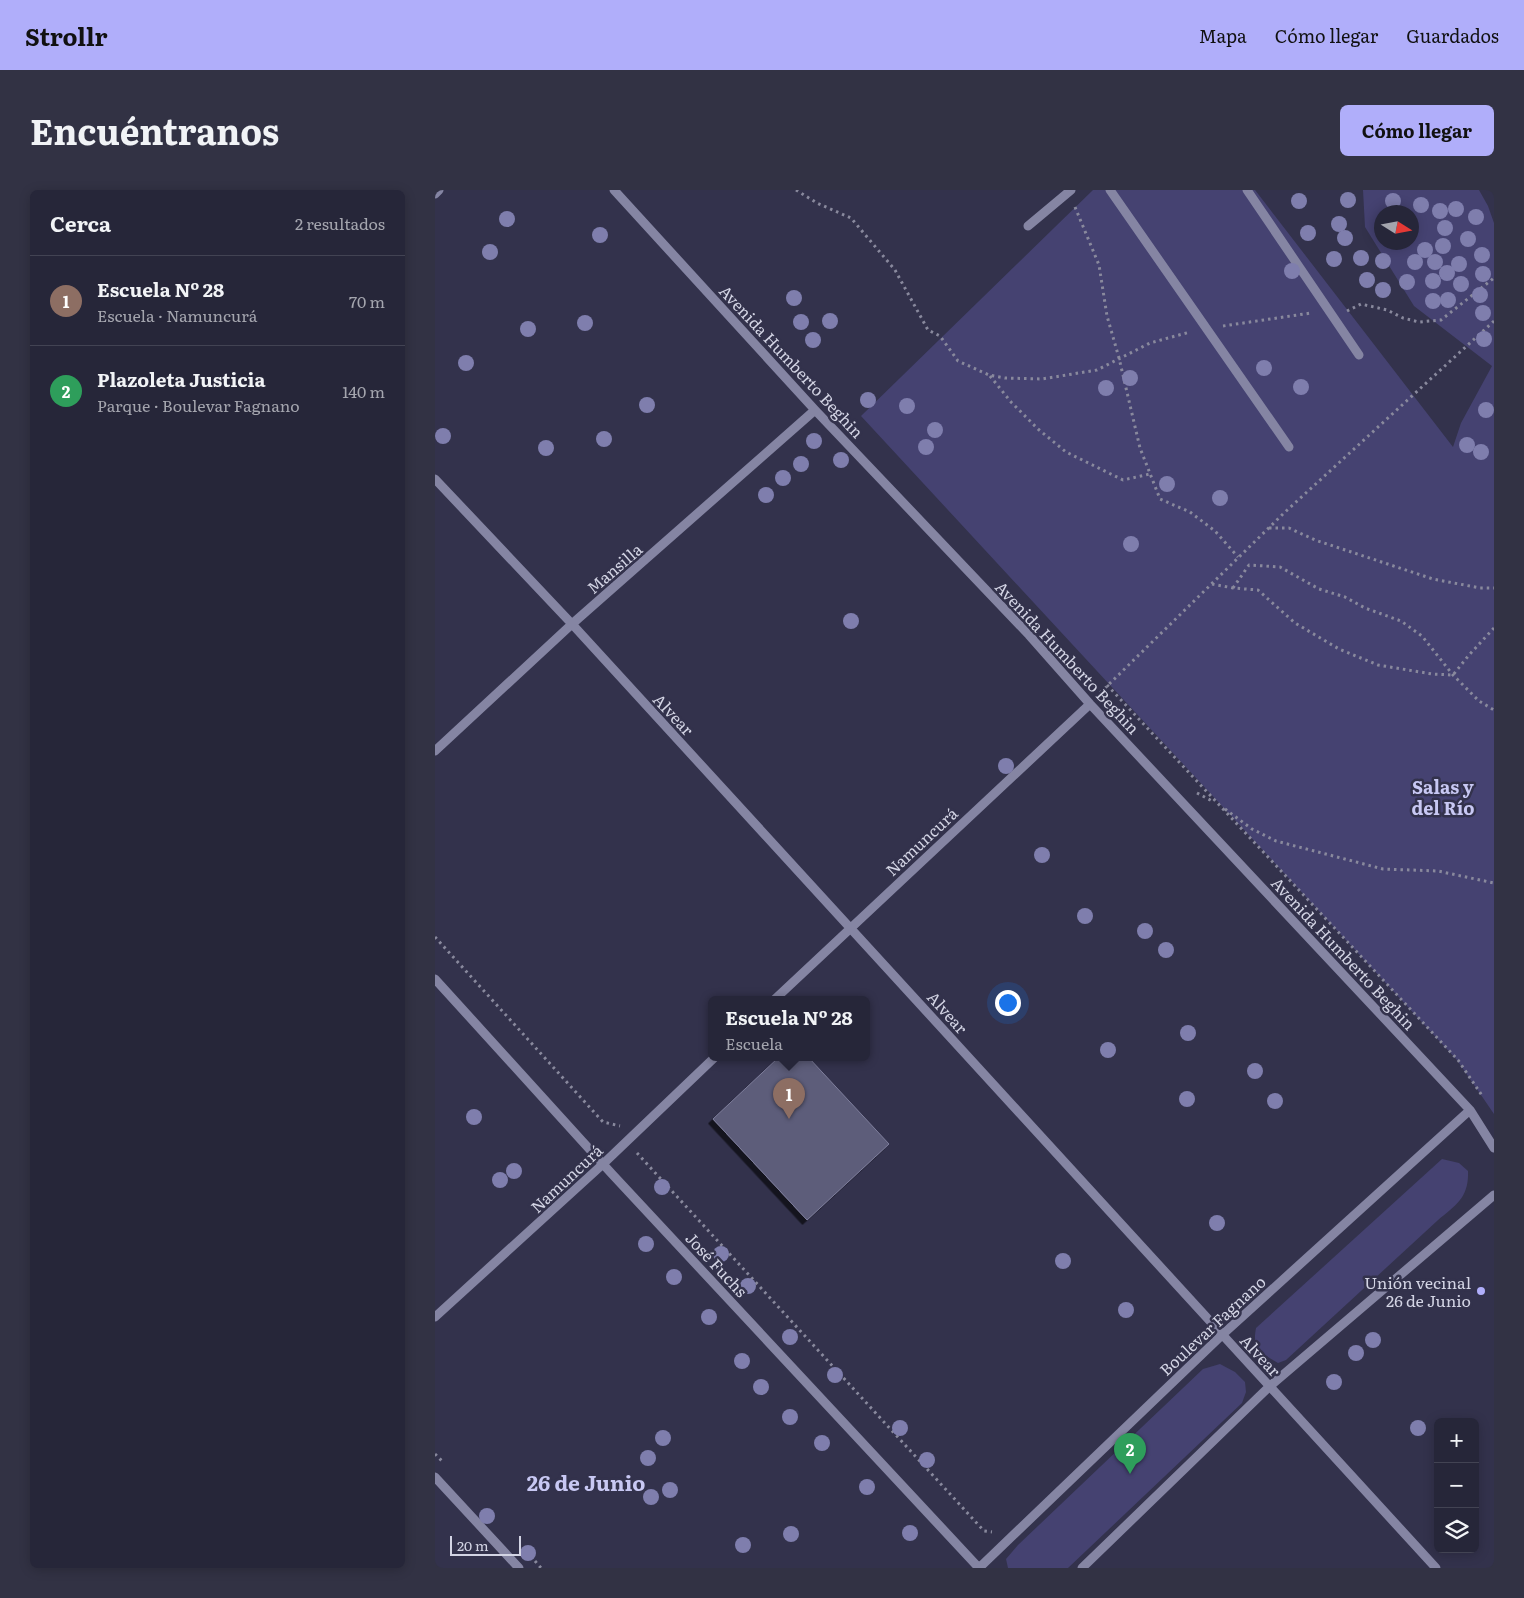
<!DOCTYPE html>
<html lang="es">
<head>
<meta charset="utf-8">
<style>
	body { margin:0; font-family:Literata,serif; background:#323244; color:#f1f3f6 }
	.controls { position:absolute; right:15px; bottom:15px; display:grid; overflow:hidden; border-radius:8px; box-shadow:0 2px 12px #0003 }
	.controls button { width:45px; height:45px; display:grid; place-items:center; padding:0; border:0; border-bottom:1px solid #424353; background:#262639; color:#f1f3f6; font:25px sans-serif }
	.compass { position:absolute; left:939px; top:15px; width:45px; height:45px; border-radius:50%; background:#262639; box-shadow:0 2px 12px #0003; rotate:101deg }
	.scale { position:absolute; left:15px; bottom:12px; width:71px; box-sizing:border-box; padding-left:5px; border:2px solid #d3d4e4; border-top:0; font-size:14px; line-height:18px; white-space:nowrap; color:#d3d4e4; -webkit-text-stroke:4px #33324c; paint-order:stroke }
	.you { position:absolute; left:572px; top:812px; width:18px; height:18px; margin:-12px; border:4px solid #fff; border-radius:50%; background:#1a73e8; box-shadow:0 0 0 8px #1a73e833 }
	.badge { display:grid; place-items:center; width:32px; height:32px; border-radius:50%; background:#b0aefa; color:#fff; font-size:16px; font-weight:700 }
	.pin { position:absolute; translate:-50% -41px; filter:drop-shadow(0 1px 2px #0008) }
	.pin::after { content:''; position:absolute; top:26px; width:18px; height:15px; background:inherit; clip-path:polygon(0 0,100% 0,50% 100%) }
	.popup { position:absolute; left:273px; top:806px; width:162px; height:65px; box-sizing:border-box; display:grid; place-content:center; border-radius:8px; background:#262639; filter:drop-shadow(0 1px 4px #0005); font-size:16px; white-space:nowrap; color:#a4a5ae }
	.popup b { font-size:19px; color:#f1f3f6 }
	.popup::after { content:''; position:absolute; left:50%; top:100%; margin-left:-10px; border:10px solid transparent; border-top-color:#262639 }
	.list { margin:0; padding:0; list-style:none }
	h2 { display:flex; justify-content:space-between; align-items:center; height:65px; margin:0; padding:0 20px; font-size:21px }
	h2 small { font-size:16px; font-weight:400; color:#a4a5ae }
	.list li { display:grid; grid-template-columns:32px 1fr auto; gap:15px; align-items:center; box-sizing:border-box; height:90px; padding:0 20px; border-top:1px solid #424353 }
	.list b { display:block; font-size:19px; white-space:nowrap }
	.list p { margin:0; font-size:16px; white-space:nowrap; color:#a4a5ae }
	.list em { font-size:16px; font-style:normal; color:#a4a5ae }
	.icon { flex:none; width:28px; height:28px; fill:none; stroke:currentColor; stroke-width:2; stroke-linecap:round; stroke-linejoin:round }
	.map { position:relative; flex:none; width:1059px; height:1378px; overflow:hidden; border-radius:8px }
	header { display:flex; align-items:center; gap:30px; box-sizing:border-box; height:70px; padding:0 25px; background:#b0aefa; color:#111 }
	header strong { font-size:24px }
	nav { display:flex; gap:28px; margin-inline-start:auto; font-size:18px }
	.intro { display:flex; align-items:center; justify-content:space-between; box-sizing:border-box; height:120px; padding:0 30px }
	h1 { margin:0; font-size:35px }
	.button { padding:12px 22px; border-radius:8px; background:#b0aefa; color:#111; font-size:18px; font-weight:700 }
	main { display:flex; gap:30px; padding:0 30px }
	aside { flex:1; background:#262639; border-radius:8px; box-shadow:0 2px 12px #0003 }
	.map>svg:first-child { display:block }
	.green { fill:#454271; fill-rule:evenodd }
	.building { fill:#5d5d7a; stroke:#7e7e9c; filter:url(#shadow) }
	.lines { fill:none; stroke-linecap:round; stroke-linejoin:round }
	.path { stroke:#89899d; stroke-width:3; stroke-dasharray:2.5 4; stroke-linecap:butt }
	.minor { stroke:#8585a3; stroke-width:9 }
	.tree { fill:#7f7ead }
	.poi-dot { fill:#b0aefa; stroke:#33324c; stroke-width:2 }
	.labels { text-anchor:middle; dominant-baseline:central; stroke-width:5; stroke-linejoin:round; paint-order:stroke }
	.street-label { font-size:16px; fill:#d3d4e4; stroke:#33324c }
	.poi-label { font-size:16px; fill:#d3d4e4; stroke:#33324c; text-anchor:end }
	.neighbourhood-label { font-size:18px; font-weight:bold; fill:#c8c8f3; stroke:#33324c }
	.district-label { font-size:21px; font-weight:bold; fill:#c8c8f3; stroke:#33324c }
</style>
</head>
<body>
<header>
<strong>Strollr</strong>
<nav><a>Mapa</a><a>Cómo llegar</a><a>Guardados</a></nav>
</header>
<div class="intro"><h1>Encuéntranos</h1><a class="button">Cómo llegar</a></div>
<main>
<aside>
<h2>Cerca<small>2 resultados</small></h2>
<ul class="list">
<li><span class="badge" style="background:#8d6e63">1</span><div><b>Escuela Nº 28</b><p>Escuela · Namuncurá</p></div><em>70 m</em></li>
<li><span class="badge" style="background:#2e9e5b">2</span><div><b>Plazoleta Justicia</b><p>Parque · Boulevar Fagnano</p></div><em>140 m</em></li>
</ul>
</aside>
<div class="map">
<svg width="1059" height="1378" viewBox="0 0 1059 1378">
	<defs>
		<filter id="shadow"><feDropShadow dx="-4.5" dy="4.5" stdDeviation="0" flood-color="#0009"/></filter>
	</defs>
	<rect width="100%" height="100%" fill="#33324c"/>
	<path class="green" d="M658,0H820L1018,257L1026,233L1057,176L979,116L930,37L928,0H1044L1053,16L1059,33V924L1022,870L426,226ZM946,22H976V52H946Z
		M1007,969L1024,973L1033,981C1034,1008 1021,1015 1002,1031L851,1170L843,1173C825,1162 817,1160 821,1138Z
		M785,1174L800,1182L810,1192L811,1202L807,1213L633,1378H573L571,1369L583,1355L768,1179Z"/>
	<path class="building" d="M343,868H374L454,954L372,1030L278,929Z"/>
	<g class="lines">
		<path class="path" d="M361,0L382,13L416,28L460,80L493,140L505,146L523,171L554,185L570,188L607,189L662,180L715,153L755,142
			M640,17L664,75L672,126L684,168L705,258L725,309L755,322L780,341L803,367
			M912,121L926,114L952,120L968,128L984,132L1006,130L1059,88
			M788,136L876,123
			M555,186L576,212L603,239L631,262L688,290L715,284
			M834,338H854L880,350L998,389L1045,398H1059
			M777,394L798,398L823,400L860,433L904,459L943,475L997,484L1018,485L1034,465L1059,438
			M798,398L814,375L845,377L884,399L910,407L930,418L966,431L987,446L1018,485L1044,511L1059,520
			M672,495L1023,870L1048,907
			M665,503L849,323L1059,131
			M762,603L779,612
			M790,619L817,639L841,651L948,679L1003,681L1059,693
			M0,747L168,932L185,936
			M202,963L549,1341L557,1342
			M0,1264L9,1273
			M100,1371L106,1378"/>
		<path class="minor" d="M179,0L380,220L594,445L655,514L1035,920L1059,958
			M675,0L854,257
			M812,0L924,165
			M0,4L4,0
			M593,36L636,0
			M0,289L137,434L1001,1378
			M0,561L137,434L380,220
			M0,789L177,984L544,1378
			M339,810L655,514
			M0,1127L168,974L279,868
			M0,1287L84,1378
			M544,1378L787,1145L1035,920
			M647,1378L835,1196L1059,1005"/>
	</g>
	<g class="tree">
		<circle cx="913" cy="10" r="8"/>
		<circle cx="864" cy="11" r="8"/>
		<circle cx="958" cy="11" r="8"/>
		<circle cx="986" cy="15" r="8"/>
		<circle cx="1021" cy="19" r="8"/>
		<circle cx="1005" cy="21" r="8"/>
		<circle cx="1041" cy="27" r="8"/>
		<circle cx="72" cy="29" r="8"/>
		<circle cx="904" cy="34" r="8"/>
		<circle cx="1010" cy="38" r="8"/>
		<circle cx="873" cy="43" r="8"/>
		<circle cx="165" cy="45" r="8"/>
		<circle cx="910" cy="48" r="8"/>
		<circle cx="1033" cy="49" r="8"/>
		<circle cx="1008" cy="56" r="8"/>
		<circle cx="990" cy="60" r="8"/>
		<circle cx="55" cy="62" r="8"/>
		<circle cx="1047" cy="65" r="8"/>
		<circle cx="926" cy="68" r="8"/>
		<circle cx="899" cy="69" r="8"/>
		<circle cx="948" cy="71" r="8"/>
		<circle cx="980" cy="72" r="8"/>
		<circle cx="1000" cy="72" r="8"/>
		<circle cx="1024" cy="74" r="8"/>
		<circle cx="857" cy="81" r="8"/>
		<circle cx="1012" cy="83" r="8"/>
		<circle cx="1048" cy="84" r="8"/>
		<circle cx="932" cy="90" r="8"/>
		<circle cx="998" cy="91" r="8"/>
		<circle cx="972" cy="92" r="8"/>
		<circle cx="1026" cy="94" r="8"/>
		<circle cx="948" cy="100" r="8"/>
		<circle cx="1045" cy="105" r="8"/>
		<circle cx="359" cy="108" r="8"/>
		<circle cx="1013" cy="110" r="8"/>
		<circle cx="998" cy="111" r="8"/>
		<circle cx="1048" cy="123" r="8"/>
		<circle cx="395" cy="131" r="8"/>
		<circle cx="366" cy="132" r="8"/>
		<circle cx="150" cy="133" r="8"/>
		<circle cx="93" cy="139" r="8"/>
		<circle cx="1049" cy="149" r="8"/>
		<circle cx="378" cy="150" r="8"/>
		<circle cx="31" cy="173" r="8"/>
		<circle cx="829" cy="178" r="8"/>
		<circle cx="695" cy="188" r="8"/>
		<circle cx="866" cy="197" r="8"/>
		<circle cx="671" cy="198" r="8"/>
		<circle cx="433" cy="210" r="8"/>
		<circle cx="212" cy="215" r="8"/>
		<circle cx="472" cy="216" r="8"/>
		<circle cx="1051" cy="220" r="8"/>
		<circle cx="500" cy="240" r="8"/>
		<circle cx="8" cy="246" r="8"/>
		<circle cx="169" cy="249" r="8"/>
		<circle cx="379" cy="251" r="8"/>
		<circle cx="1032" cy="255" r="8"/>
		<circle cx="491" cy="257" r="8"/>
		<circle cx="111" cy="258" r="8"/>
		<circle cx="1046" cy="262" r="8"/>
		<circle cx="406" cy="270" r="8"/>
		<circle cx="366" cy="274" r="8"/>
		<circle cx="348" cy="288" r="8"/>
		<circle cx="732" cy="294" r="8"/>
		<circle cx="331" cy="305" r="8"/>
		<circle cx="785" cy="308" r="8"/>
		<circle cx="696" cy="354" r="8"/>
		<circle cx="416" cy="431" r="8"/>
		<circle cx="571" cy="576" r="8"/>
		<circle cx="607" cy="665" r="8"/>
		<circle cx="650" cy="726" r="8"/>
		<circle cx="710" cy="741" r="8"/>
		<circle cx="731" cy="760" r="8"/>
		<circle cx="753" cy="843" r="8"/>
		<circle cx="673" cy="860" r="8"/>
		<circle cx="820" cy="881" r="8"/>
		<circle cx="752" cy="909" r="8"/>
		<circle cx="840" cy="911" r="8"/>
		<circle cx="39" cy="927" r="8"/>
		<circle cx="79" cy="981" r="8"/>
		<circle cx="65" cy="990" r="8"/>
		<circle cx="227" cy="997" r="8"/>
		<circle cx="782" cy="1033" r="8"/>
		<circle cx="211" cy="1054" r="8"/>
		<circle cx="286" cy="1064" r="8"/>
		<circle cx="628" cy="1071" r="8"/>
		<circle cx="239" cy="1087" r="8"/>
		<circle cx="313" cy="1096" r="8"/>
		<circle cx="691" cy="1120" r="8"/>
		<circle cx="274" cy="1127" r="8"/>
		<circle cx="355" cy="1147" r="8"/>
		<circle cx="938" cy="1150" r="8"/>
		<circle cx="921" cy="1163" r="8"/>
		<circle cx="307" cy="1171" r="8"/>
		<circle cx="400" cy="1185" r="8"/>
		<circle cx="899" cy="1192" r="8"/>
		<circle cx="326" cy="1197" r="8"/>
		<circle cx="355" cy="1227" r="8"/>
		<circle cx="465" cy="1238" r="8"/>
		<circle cx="983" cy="1238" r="8"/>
		<circle cx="228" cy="1248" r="8"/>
		<circle cx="387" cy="1253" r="8"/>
		<circle cx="213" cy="1268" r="8"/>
		<circle cx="492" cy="1270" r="8"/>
		<circle cx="432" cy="1297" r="8"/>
		<circle cx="235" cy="1300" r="8"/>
		<circle cx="216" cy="1307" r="8"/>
		<circle cx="52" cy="1326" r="8"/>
		<circle cx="475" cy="1343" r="8"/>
		<circle cx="356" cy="1344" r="8"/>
		<circle cx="308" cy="1355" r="8"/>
		<circle cx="93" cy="1363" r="8"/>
	</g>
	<circle class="poi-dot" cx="1046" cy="1101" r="5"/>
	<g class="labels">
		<g class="street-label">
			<text transform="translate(357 171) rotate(47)">Avenida Humberto Beghin</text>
			<text transform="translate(179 378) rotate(-41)">Mansilla</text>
			<text transform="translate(633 467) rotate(47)">Avenida Humberto Beghin</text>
			<text transform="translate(239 524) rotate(47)">Alvear</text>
			<text transform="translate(486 651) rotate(-43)">Namuncurá</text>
			<text transform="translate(909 763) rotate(47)">Avenida Humberto Beghin</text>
			<text transform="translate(513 822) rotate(48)">Alvear</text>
			<text transform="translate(131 988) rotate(-43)">Namuncurá</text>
			<text transform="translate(282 1074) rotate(47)">José Fuchs</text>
			<text transform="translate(777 1135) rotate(-43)">Boulevar Fagnano</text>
			<text transform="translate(826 1165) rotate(47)">Alvear</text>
		</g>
		<g class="poi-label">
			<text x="1036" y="1092">Unión vecinal<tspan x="1036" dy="18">26 de Junio</tspan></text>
		</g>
		<g class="neighbourhood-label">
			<text x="1008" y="596">Salas y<tspan x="1008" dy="21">del Río</tspan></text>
		</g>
		<g class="district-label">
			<text x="151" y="1291">26 de Junio</text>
		</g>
	</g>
</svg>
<div class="controls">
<button>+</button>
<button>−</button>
<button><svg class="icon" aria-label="layers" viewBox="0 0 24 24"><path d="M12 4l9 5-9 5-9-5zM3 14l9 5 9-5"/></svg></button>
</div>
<svg class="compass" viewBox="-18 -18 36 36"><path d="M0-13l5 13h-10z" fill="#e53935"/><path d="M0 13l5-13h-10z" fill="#a4a5ae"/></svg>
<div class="scale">20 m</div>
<div class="you"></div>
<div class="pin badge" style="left:354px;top:929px;background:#8d6e63">1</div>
<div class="popup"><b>Escuela Nº 28</b>Escuela</div>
<div class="pin badge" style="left:695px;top:1284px;background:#2e9e5b">2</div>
</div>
</main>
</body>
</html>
